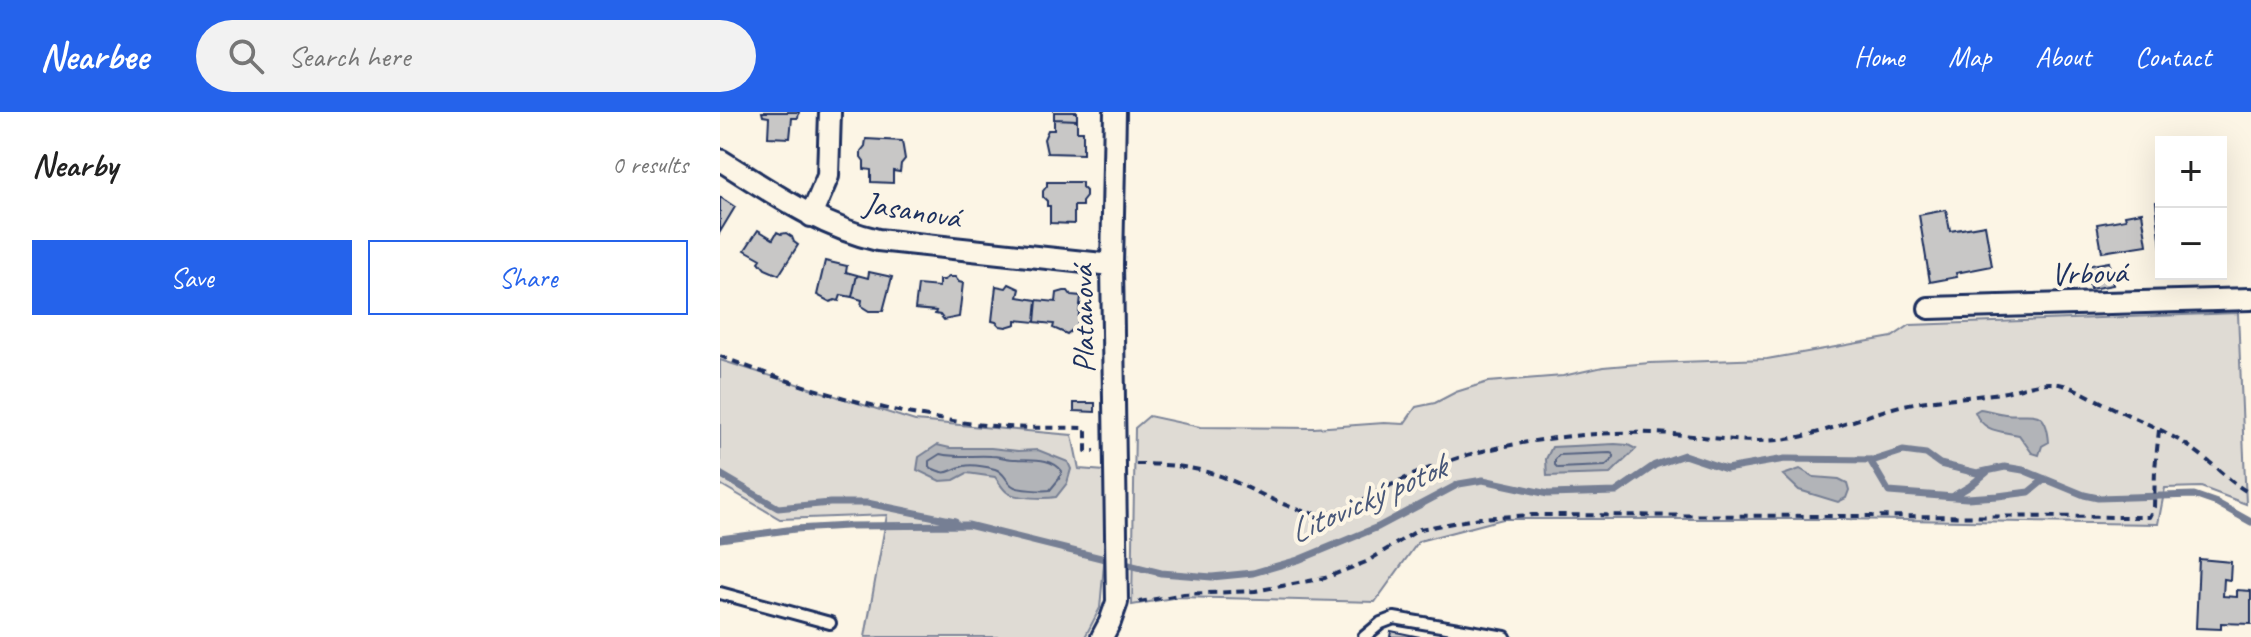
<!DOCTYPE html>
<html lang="en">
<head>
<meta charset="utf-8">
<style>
	body { margin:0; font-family:Caveat,sans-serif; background:#f2f2f2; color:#222 }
	.controls { position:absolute; right:24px; top:24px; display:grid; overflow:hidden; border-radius:0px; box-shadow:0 8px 32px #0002 }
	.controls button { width:72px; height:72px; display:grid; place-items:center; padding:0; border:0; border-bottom:2px solid #e0e0e0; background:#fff; color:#222; font:40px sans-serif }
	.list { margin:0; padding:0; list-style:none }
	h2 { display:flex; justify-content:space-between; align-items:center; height:104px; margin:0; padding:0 32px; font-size:34px }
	h2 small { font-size:26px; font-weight:400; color:#767676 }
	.actions { display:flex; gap:16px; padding:24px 32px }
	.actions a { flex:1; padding:18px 0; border:2px solid #2563eb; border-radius:0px; text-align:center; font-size:28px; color:#2563eb }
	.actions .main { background:#2563eb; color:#fff }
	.icon { flex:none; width:44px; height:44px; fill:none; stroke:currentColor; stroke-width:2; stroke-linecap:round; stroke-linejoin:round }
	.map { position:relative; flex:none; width:1531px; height:525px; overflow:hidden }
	header { display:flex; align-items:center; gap:48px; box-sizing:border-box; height:112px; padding:0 40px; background:#2563eb; color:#fff }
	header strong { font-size:38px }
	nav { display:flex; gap:44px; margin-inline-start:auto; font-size:28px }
	.search { width:560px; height:72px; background:#f2f2f2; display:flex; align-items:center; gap:20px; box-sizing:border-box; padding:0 28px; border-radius:44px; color:#767676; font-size:30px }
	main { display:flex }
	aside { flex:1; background:#fff }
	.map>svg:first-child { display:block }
	.green { fill:#dfdbd4; stroke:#7d8599; stroke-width:2 }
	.water { fill:#b2b4b8; stroke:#767f94; stroke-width:2 }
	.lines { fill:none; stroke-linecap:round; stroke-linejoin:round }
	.shore { stroke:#576482; stroke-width:2 }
	.stream { stroke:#767f94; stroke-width:7 }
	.building { fill:#c8c7c6; stroke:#1b2f5e; stroke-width:2 }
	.service-casing { stroke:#1b2f5e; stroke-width:16 }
	.minor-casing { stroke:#1b2f5e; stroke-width:26 }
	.path { stroke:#1b2f5e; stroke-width:4; stroke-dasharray:8 6; stroke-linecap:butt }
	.service { stroke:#fcf5e5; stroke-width:10 }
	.minor { stroke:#fcf5e5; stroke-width:20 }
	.labels { text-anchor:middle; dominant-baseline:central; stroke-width:8; stroke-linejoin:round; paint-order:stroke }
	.street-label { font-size:32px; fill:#1b2f5e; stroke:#fcf5e5 }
	.water-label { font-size:34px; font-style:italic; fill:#485779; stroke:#fcf5e5 }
</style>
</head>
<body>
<header>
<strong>Nearbee</strong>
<div class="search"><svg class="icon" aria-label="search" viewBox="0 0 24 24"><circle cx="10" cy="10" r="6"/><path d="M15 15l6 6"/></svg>Search here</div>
<nav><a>Home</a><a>Map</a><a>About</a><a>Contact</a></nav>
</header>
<main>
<aside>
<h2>Nearby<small>0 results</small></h2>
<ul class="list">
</ul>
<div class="actions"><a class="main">Save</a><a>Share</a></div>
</aside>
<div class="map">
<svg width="1531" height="525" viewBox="0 0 1531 525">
	<rect width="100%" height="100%" fill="#fcf5e5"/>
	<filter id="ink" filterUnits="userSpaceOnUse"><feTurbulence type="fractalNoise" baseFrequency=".0125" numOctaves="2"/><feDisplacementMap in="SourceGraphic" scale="16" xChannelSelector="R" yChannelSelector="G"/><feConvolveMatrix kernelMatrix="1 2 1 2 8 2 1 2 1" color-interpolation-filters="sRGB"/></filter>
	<g filter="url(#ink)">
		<path class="green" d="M1518,201L1526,392L1481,375L1445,376L1438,412L1119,407H783L699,429L655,490L458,485L412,493L415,316L429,304L480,315L594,316L664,311L684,312L696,295L715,291L736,280L768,270L843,264L883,255L930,251L1047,247L1172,225L1190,213Z
			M0,248L195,309L352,323L359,357L385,359L386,430L380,496L365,525H145L167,403L60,407L0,372Z"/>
		<path class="water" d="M1260,297C1268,298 1276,301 1285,302C1312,305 1326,293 1329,330L1322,334L1319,343L1312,341L1299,323C1280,319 1263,320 1255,300Z
			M895,332L908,333L916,337L890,362L827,364L826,347L832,335Z
			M217,333L230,336H271L298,339L318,338L348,350L351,357L347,371L336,385C326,387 297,386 288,381C283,378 279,370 275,365L247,361L234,368L220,369L197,358L199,345Z
			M1080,357L1094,365L1119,367L1127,371L1129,378L1126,386L1118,390L1079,378L1063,363Z"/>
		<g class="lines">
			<path class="shore" d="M890,341L893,342L894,346L885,354L838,356L835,353V348L839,343Z
				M220,342C237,346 254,343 271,344C279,344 287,347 296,347C312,348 331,345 342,359L339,367L330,378C324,379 298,378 293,374C286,370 285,360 275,357C267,355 252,352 244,354C225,359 230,365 209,355V349Z"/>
			<path class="stream" d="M1150,348L1169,380L1247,386L1278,384L1309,380L1325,367
				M0,362L58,396L110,391H147L235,409
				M1235,383L1250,374L1267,360
				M0,427L75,417L127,414L248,413L441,461L492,465L533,461L578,448L658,415L739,372L763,368L828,382L896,380L935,353L964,343L1006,357L1065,347L1155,348L1183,339L1206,342L1220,352L1257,361L1285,355L1303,358L1364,383L1378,386L1474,383L1497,391L1531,410"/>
		</g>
		<path class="building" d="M42,0H79L78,6H72L70,26L48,25L49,5L43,4Z
			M334,0H357V8L334,7Z
			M334,7L357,8V19H363V42L327,41L324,27L328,18H334Z
			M146,27L182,29L185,47L181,52L180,60L173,59V71L151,70V58L144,57V49L141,45V39L145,34Z
			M327,70H362V75L366,79V85L362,90V94H354V112L330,111V94H327V89L323,85V79L327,74Z
			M0,85L15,95L0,120Z
			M1436,90H1441V136Z
			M1226,98L1230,119L1265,113L1272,154L1236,161L1237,165L1210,170L1199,103Z
			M1422,100L1427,133L1382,140L1377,112L1406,107L1405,103Z
			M38,118L53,127L57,120L61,122L66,121L72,125L74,130L78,133L59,163L45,157L39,150L41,147L25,138Z
			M105,149L127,154L126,160L137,163L132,185L121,183L119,189L115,188L110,190L97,183Z
			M1389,150L1393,173L1370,177L1366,154Z
			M149,160L172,165L163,199H149L141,194L142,188L132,185L137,163L148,166Z
			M229,165H235L239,170L243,171L239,205L224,208L220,203L215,202L216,199L195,197L198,173L219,175V168H224Z
			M289,172L300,177L298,185L317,188L315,210L296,208V212L286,215L280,214L276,210L272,209L276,174L286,176Z
			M344,179H348L351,183L361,184L357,219L352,218L347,222L333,216L334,212L315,210L317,188L336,190L337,181Z
			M354,291H375V300L354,299Z
			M1479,447L1511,450L1510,468L1504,467L1503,484L1517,485V478L1531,479V512L1501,511V517L1476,516Z
			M671,519L700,525H670Z"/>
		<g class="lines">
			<defs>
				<path id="service" d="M0,481L110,511
					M644,525L661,511L674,506L785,525"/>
				<path id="minor" d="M0,48C50,79 100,115 158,128L392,153
					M91,104L108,64L110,0
					M1209,196L1531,187
					M382,525L390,510L397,490L392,153L395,0"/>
			</defs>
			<use href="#service" class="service-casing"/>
			<use href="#minor" class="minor-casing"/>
			<path class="path" d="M0,244C89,279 179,305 274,314C304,317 336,315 366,316V339H375
				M416,352C443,352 469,354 494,362C525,371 576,405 607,402C630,400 647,385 667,375C697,360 730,347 763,339C819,326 878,319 936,321C982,323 1028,334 1074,326C1112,319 1147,302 1184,293C1216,286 1248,286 1280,281C1300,278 1319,268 1339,272C1355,275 1368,284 1383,291C1413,306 1446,318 1474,338C1494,352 1509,370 1531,382
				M419,490L464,482L535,479L605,466L646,450L700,417L760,406L813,403L1429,405L1434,395L1435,357L1439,318"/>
			<use href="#service" class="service"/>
			<use href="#minor" class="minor"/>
		</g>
	</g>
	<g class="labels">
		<g class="street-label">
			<text transform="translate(192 98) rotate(9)">Jasanová</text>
			<text transform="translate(1369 161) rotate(-2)">Vrbová</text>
			<text transform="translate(363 207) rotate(-91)">Platanová</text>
		</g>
		<g class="water-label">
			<text transform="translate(647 387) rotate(-24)">Litovický potok</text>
		</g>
	</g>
</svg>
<div class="controls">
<button>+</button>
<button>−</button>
</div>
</div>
</main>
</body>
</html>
